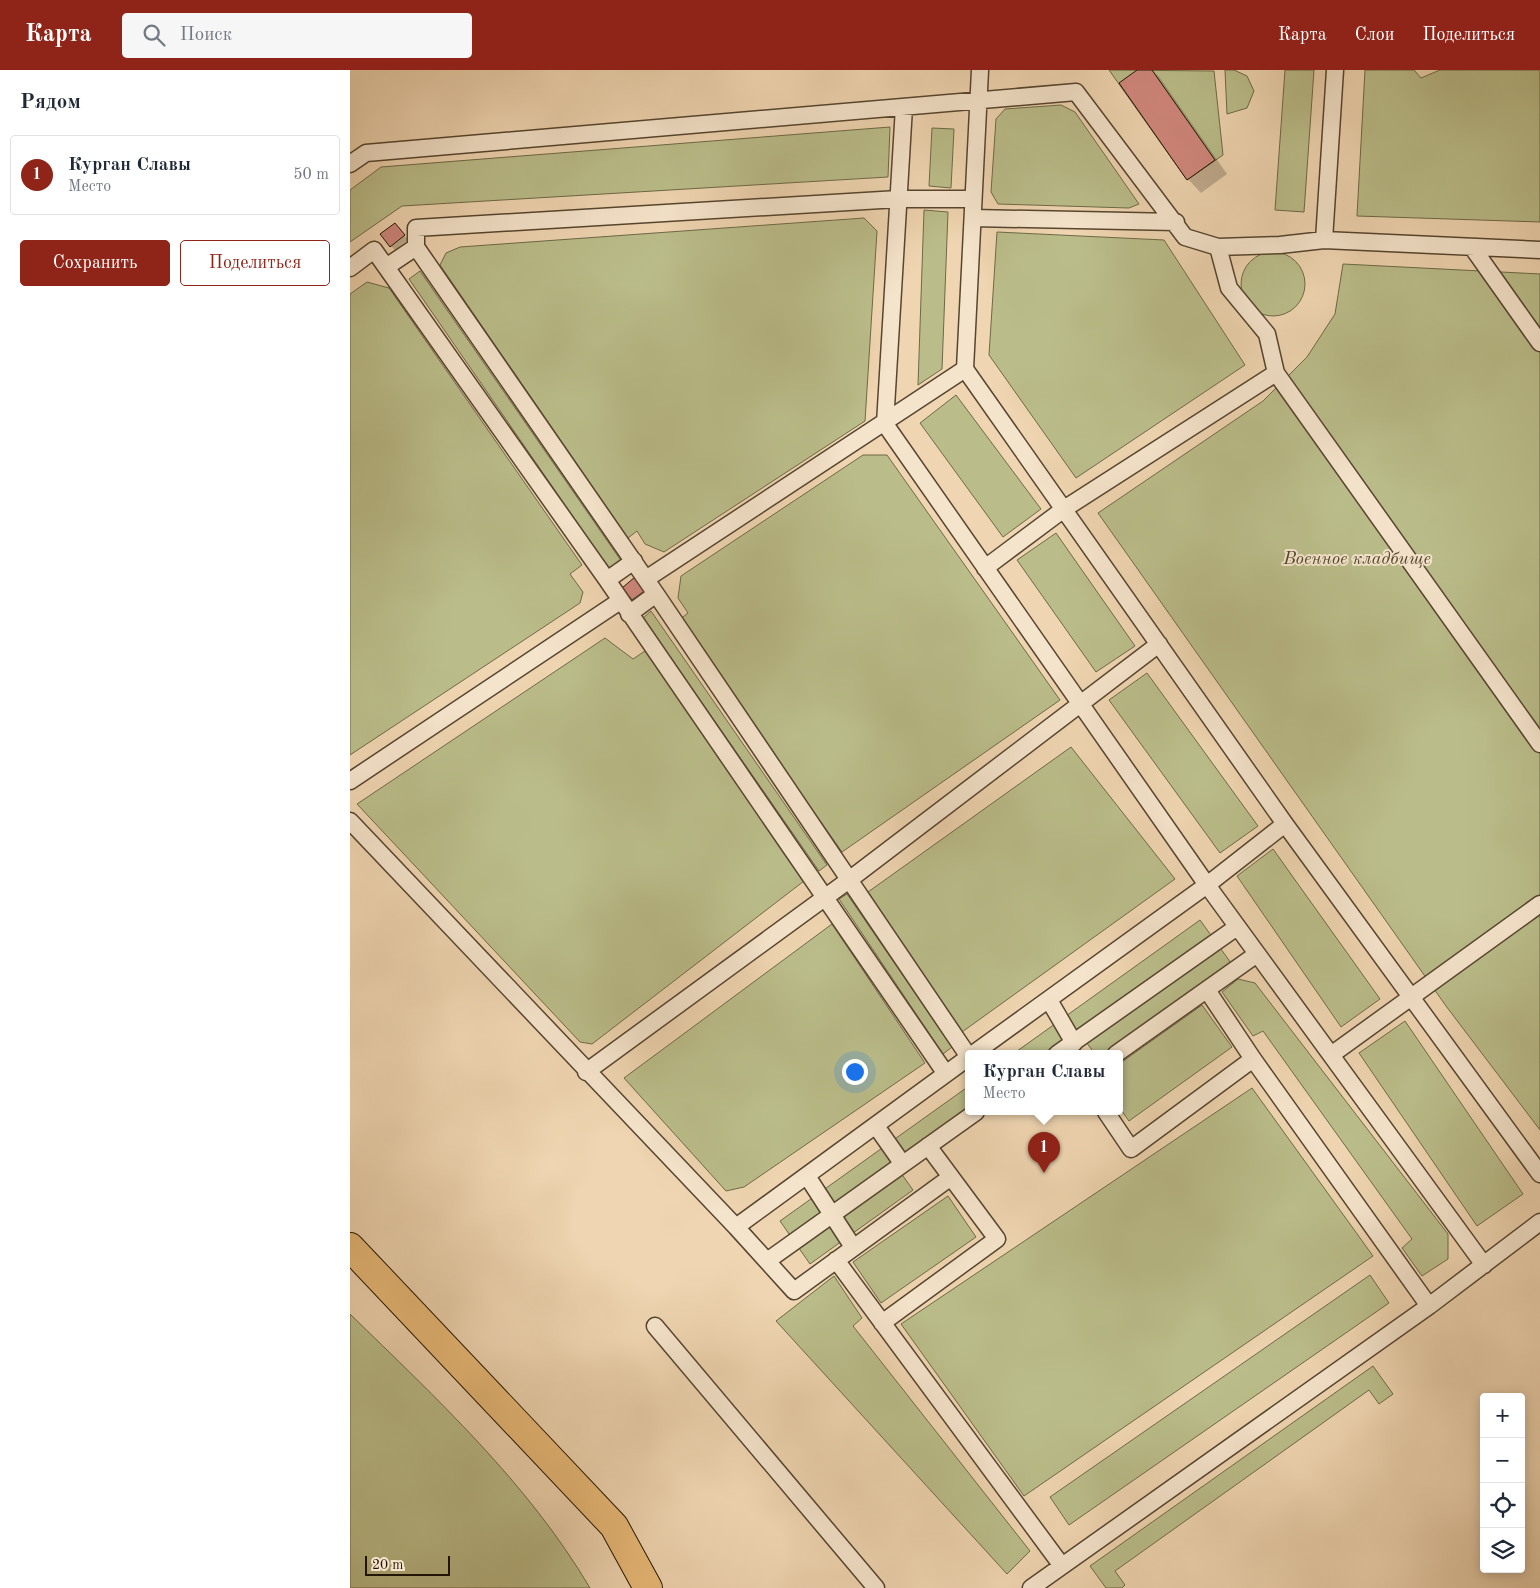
<!DOCTYPE html>
<html lang="ru">
<head>
<meta charset="utf-8">
<style>
	body { margin:0; font-family:"Old Standard TT",serif; background:#f6f6f7; color:#1f2937 }
	.controls { position:absolute; right:15px; bottom:15px; display:grid; overflow:hidden; border-radius:5px; box-shadow:0 2px 12px #0003 }
	.controls button { width:45px; height:45px; display:grid; place-items:center; padding:0; border:0; border-bottom:1px solid #e0e1e3; background:#fff; color:#1f2937; font:25px sans-serif }
	.scale { position:absolute; left:15px; bottom:12px; width:85px; box-sizing:border-box; padding-left:5px; border:2px solid #231504; border-top:0; font-size:14px; line-height:18px; white-space:nowrap; color:#231504; -webkit-text-stroke:4px #f5e4cc; paint-order:stroke }
	.you { position:absolute; left:504px; top:1001px; width:18px; height:18px; margin:-12px; border:4px solid #fff; border-radius:50%; background:#1a73e8; box-shadow:0 0 0 8px #1a73e833 }
	.badge { display:grid; place-items:center; width:32px; height:32px; border-radius:50%; background:#8f2418; color:#fff; font-size:16px; font-weight:700 }
	.pin { position:absolute; translate:-50% -41px; filter:drop-shadow(0 1px 2px #0008) }
	.pin::after { content:''; position:absolute; top:26px; width:18px; height:15px; background:inherit; clip-path:polygon(0 0,100% 0,50% 100%) }
	.popup { position:absolute; left:615px; top:980px; width:158px; height:65px; box-sizing:border-box; display:grid; place-content:center; border-radius:5px; background:#fff; filter:drop-shadow(0 1px 4px #0005); font-size:16px; white-space:nowrap; color:#747a83 }
	.popup b { font-size:19px; color:#1f2937 }
	.popup::after { content:''; position:absolute; left:50%; top:100%; margin-left:-10px; border:10px solid transparent; border-top-color:#fff }
	.list { margin:0; padding:0; list-style:none }
	h2 { display:flex; justify-content:space-between; align-items:center; height:65px; margin:0; padding:0 20px; font-size:21px }
	h2 small { font-size:16px; font-weight:400; color:#747a83 }
	.list li { display:grid; grid-template-columns:32px 1fr auto; gap:15px; align-items:center; box-sizing:border-box; height:80px; margin:0 10px 10px; padding:0 10px; border:1px solid #e0e1e3; border-radius:5px }
	.list b { display:block; font-size:19px; white-space:nowrap }
	.list p { margin:0; font-size:16px; white-space:nowrap; color:#747a83 }
	.list em { font-size:16px; font-style:normal; color:#747a83 }
	.actions { display:flex; gap:10px; padding:15px 20px }
	.actions a { flex:1; padding:11px 0; border:1px solid #8f2418; border-radius:5px; text-align:center; font-size:18px; color:#8f2418 }
	.actions .main { background:#8f2418; color:#fff }
	.icon { flex:none; width:28px; height:28px; fill:none; stroke:currentColor; stroke-width:2; stroke-linecap:round; stroke-linejoin:round }
	.map { position:relative; flex:none; width:1190px; height:1518px; overflow:hidden }
	header { display:flex; align-items:center; gap:30px; box-sizing:border-box; height:70px; padding:0 25px; background:#8f2418; color:#fff }
	header strong { font-size:24px }
	nav { display:flex; gap:28px; margin-inline-start:auto; font-size:18px }
	.search { width:350px; height:45px; background:#f6f6f7; display:flex; align-items:center; gap:12px; box-sizing:border-box; padding:0 18px; border-radius:5px; color:#747a83; font-size:19px }
	main { display:flex }
	aside { flex:1; background:#fff }
	.map>svg:first-child { display:block }
	.green { fill:#babd8a; stroke:#6e6947 }
	.shadow { fill:#0003 }
	.building { fill:#d1887e; stroke:#231504 }
	.lines { fill:none; stroke-linecap:round; stroke-linejoin:round }
	.lane-casing { stroke:#56452f; stroke-width:19 }
	.primary-casing { stroke:#231504; stroke-width:30 }
	.lane { stroke:#f5e4cc; stroke-width:16 }
	.primary { stroke:#e8ba78; stroke-width:28 }
	.labels { text-anchor:middle; dominant-baseline:central; stroke-width:4; stroke-linejoin:round; paint-order:stroke }
	.park-label { font-size:18px; font-style:italic; fill:#50472c; stroke:#f5e4cc }
</style>
</head>
<body>
<header>
<strong>Карта</strong>
<div class="search"><svg class="icon" aria-label="search" viewBox="0 0 24 24"><circle cx="10" cy="10" r="6"/><path d="M15 15l6 6"/></svg>Поиск</div>
<nav><a>Карта</a><a>Слои</a><a>Поделиться</a></nav>
</header>
<main>
<aside>
<h2>Рядом<small></small></h2>
<ul class="list">
<li><span class="badge">1</span><div><b>Курган Славы</b><p>Место</p></div><em>50 m</em></li>
</ul>
<div class="actions"><a class="main">Сохранить</a><a>Поделиться</a></div>
</aside>
<div class="map">
<svg width="1190" height="1518" viewBox="0 0 1190 1518">
	<rect width="100%" height="100%" fill="#efd5b1"/>
	<filter id="stains"><feTurbulence type="fractalNoise" baseFrequency=".004" numOctaves="4"/><feColorMatrix values="0 0 0 0 .2 0 0 0 0 .09 0 0 0 0 .02 0 0 0 .5 -.17"/></filter>
	<radialGradient id="worn" r=".72"><stop offset=".6" stop-color="#630" stop-opacity="0"/><stop offset="1" stop-color="#630" stop-opacity=".3"/></radialGradient>
	<path class="green" d="M759,0L864,1L873,85L837,110Z
		M875,0H884L897,6L904,21L897,38L877,44Z
		M935,0H964L954,142L925,140Z
		M1015,0H1064L1071,8L1090,0H1190V152L1007,146Z
		M711,35L725,42L789,134L779,138L648,134L641,122L646,49L655,39Z
		M540,57L538,107L52,136L0,172V120L31,97Z
		M582,58L604,59L601,118L579,116Z
		M574,140L598,142L592,299L568,315Z
		M514,148L527,161L515,351L314,482L295,474L287,461L278,468L90,195L96,183L110,177Z
		M647,162L814,170L895,295L726,408L639,285Z
		M891 214a32 32 0 1 1 64 0a32 32 0 1 1-64 0Z
		M993,194L1190,204V1060L1096,936L748,443L913,331L957,287L985,244Z
		M70,201L272,492L260,500L59,209Z
		M17,212L39,218L232,495L220,504L233,522L230,533L0,685V224Z
		M606,325L691,439L653,467L570,353Z
		M513,385H537L710,630L492,782L329,550L338,543L328,528L331,506Z
		M706,463L785,576L746,602L667,490Z
		M301,541L477,795L469,801L293,548Z
		M255,568L283,589L298,579L454,811L242,974L230,972L7,734Z
		M797,603L908,756L870,783L759,630Z
		M721,677L825,809L612,962L518,822Z
		M923,779L1030,929L991,957L887,806Z
		M497,824L602,977L593,984L489,829Z
		M850,850L881,893L754,984H745L727,960L693,984H663Z
		M482,854L575,993L394,1117L376,1121L274,1008Z
		M888,909L905,913L1098,1164V1189L1072,1206L1052,1178L1062,1169L913,961L903,966L872,922Z
		M852,935L882,977L779,1051L769,1037V994Z
		M1055,951L1173,1124L1127,1156L1009,983Z
		M619,1016V1037L543,1092L563,1120L460,1194L430,1151Z
		M902,1018L1023,1186L674,1426L551,1254Z
		M598,1126L626,1167L531,1233L503,1192Z
		M1020,1205L1039,1233L719,1455L700,1427Z
		M484,1206L512,1248L503,1256L680,1481L657,1504L426,1251Z
		M0,1244C86,1328 178,1413 240,1518H0Z
		M1023,1296L1043,1324L1029,1334L1019,1320L765,1501L775,1515L772,1518H756L740,1496Z"/>
	<path class="shadow" d="M790,0H802L810,8L877,104L851,123L838,109Z
		M49,159L58,170L45,180L41,176Z
		M285,509L299,525L287,534L274,518Z"/>
	<path class="building" d="M787,0H802L865,90L837,110L769,13Z
		M45,153L55,165L40,177L30,164Z
		M285,507L296,520L282,530L272,518Z"/>
	<g class="lines">
		<defs>
			<path id="lane" d="M630,0L615,299L935,754L1190,1104
				M554,37L535,354L857,815L623,984
				M0,94L16,83L726,22L835,167L868,177L930,175L974,170L1190,180
				M623,148L826,152
				M974,170L985,0
				M868,177L879,218L917,264L926,303L1190,674
				M1122,177L1190,273
				M36,197L66,177
				M0,198L24,180L257,510L596,1004
				M635,498L714,439L926,303
				M296,509L615,299
				M257,510L284,491
				M279,544L306,524
				M0,711L270,531
				M0,751L386,1157L619,987
				M935,754L857,815L1134,1195
				M857,920L903,989L1079,1236
				M699,930L724,973
				M707,984L887,857
				M766,984L907,884
				M981,985L1190,834
				M619,987L306,524L66,177V158L548,129H623
				M236,1002L499,810L809,574
				M756,1042L781,1079L903,989
				M526,1056L552,1093
				M457,1106L503,1177
				M386,1157L444,1221L601,1107
				M486,1190L712,1496
				M417,1191L626,1042
				M532,1253L647,1169L578,1076
				M305,1256L526,1518
				M681,1518L1079,1236L1190,1152"/>
			<path id="primary" d="M0,1177L264,1456L298,1518"/>
		</defs>
		<use href="#lane" class="lane-casing"/>
		<use href="#primary" class="primary-casing"/>
		<use href="#lane" class="lane"/>
		<use href="#primary" class="primary"/>
	</g>
	<g class="labels">
		<g class="park-label">
			<text x="1007" y="489">Военное кладбище</text>
		</g>
	</g>
	<rect width="100%" height="100%" filter="url(#stains)"/>
	<rect width="100%" height="100%" fill="url(#worn)"/>
</svg>
<div class="controls">
<button>+</button>
<button>−</button>
<button><svg class="icon" aria-label="locate" viewBox="0 0 24 24"><circle cx="12" cy="12" r="6"/><path d="M12 2v4M12 18v4M2 12h4M18 12h4"/></svg></button>
<button><svg class="icon" aria-label="layers" viewBox="0 0 24 24"><path d="M12 4l9 5-9 5-9-5zM3 14l9 5 9-5"/></svg></button>
</div>
<div class="scale">20 m</div>
<div class="you"></div>
<div class="pin badge" style="left:694px;top:1103px">1</div>
<div class="popup"><b>Курган Славы</b>Место</div>
</div>
</main>
</body>
</html>
